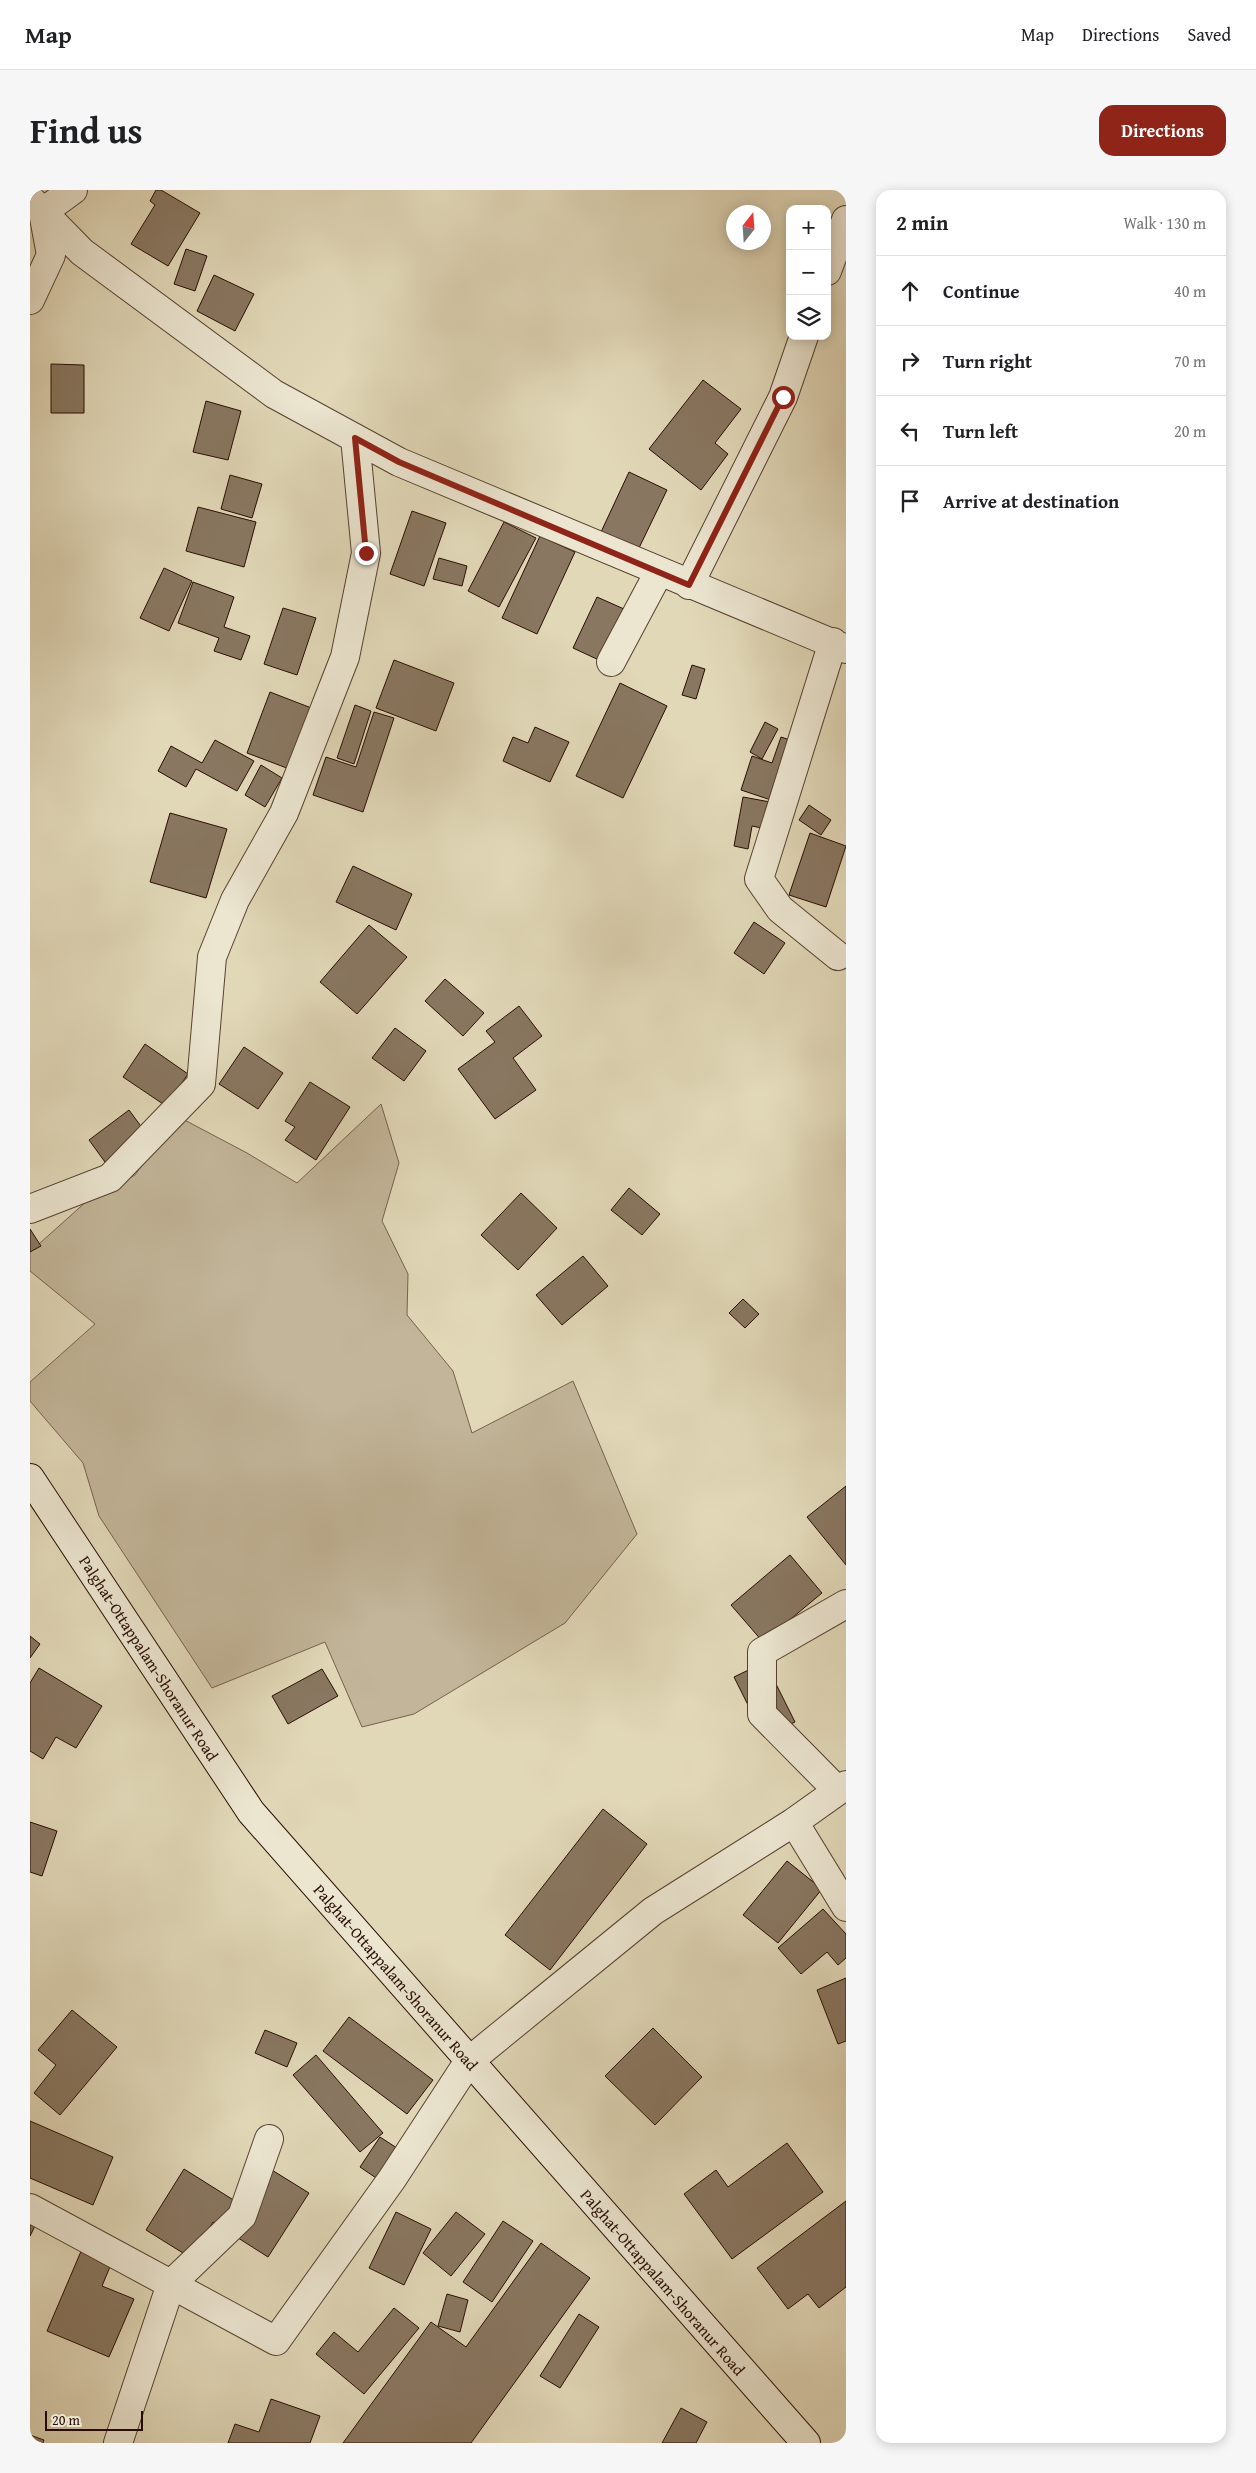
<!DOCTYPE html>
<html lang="en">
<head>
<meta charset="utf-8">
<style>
	body { margin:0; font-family:"Gentium Book Plus",serif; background:#f6f6f6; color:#202124 }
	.controls { position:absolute; right:15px; top:15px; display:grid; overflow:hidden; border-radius:10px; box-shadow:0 2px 12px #0003 }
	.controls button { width:45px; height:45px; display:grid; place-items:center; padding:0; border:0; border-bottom:1px solid #e0e0e0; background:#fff; color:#202124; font:25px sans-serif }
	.compass { position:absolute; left:696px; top:15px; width:45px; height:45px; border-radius:50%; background:#fff; box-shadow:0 2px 12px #0003; rotate:17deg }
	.scale { position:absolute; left:15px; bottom:12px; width:98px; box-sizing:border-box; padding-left:5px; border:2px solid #290d03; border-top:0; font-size:14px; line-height:18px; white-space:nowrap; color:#290d03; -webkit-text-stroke:4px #ece6d1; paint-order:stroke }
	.stop { position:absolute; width:15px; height:15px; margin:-11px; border:4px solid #8f2418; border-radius:50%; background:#fff }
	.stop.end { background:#8f2418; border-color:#fff; box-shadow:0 1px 5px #0008 }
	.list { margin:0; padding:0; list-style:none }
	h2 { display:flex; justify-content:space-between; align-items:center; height:65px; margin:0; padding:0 20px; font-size:21px }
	h2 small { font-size:16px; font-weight:400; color:#757577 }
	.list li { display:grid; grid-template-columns:32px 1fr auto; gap:15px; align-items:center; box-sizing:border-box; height:70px; padding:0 20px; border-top:1px solid #e0e0e0 }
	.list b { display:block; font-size:19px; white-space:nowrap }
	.list em { font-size:16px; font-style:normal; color:#757577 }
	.icon { flex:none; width:28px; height:28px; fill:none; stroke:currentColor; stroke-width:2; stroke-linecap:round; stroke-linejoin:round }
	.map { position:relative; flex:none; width:816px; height:2253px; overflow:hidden; border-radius:15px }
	header { display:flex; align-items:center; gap:30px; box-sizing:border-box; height:70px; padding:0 25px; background:#fff; border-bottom:1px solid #e0e0e0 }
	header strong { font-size:24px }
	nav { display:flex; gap:28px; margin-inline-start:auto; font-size:18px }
	.intro { display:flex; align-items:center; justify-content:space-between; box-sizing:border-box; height:120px; padding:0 30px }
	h1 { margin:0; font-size:35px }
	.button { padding:12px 22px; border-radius:15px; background:#8f2418; color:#fff; font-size:18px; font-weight:700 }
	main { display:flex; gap:30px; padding:0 30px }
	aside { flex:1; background:#fff; border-radius:15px; box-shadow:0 2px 12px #0003 }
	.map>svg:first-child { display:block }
	.green { fill:#c2b599; stroke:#76614e }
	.building { fill:#897761; stroke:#290d03 }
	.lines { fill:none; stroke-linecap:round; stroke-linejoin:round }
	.street-casing { stroke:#574030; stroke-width:30 }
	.secondary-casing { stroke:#290d03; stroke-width:30 }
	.street { stroke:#ece6d1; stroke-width:28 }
	.secondary { stroke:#ece6d1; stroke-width:28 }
	.route { stroke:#8f2418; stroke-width:6 }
	.labels { text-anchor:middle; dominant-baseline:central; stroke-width:4; stroke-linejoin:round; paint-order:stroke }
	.street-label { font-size:16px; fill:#290d03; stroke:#ece6d1 }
</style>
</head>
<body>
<header>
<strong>Map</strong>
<nav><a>Map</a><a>Directions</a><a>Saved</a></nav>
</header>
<div class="intro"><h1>Find us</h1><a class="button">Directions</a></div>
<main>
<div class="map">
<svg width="816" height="2253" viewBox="0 0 816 2253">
	<rect width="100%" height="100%" fill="#e1d8b8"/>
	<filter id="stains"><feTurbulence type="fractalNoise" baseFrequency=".004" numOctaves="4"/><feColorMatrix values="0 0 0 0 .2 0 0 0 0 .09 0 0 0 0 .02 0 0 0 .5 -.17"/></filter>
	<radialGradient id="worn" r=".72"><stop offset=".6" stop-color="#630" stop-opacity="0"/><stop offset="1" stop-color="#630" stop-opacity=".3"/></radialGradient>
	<path class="green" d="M351,914L369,973L352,1031L378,1084L377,1125L423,1181L442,1243L543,1191L607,1344L535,1433L384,1524L332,1537L295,1452L182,1498L69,1326L53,1273L0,1211V1192L65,1134L0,1081V1062L58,1010L105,985L147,926L217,963L267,993Z"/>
	<path class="building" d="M126,0H131L170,23L138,76L101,54L125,15L120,11Z
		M156,59L177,66L165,101L144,94Z
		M184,85L224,104L205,141L167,121Z
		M21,174L54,175V223H21Z
		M673,190L711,219L685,253L698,264L671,300L619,259Z
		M176,211L211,221L198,270L163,262Z
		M599,282L637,300L608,360L571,342Z
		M200,285L232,294L222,328L191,319Z
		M168,317L226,332L214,377L156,361Z
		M382,321L416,333L394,396L360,384Z
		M474,332L506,348L469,417L438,401Z
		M510,346L545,362L507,444L472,428Z
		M409,368L437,376L432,396L403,389Z
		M134,378L162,391L139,441L110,428Z
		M163,392L204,407L194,437L220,446L211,470L184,461L189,448L148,433Z
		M567,407L594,419L571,471L543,458Z
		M253,418L286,428L267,485L234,474Z
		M364,470L424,493L406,541L346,518Z
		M662,475L675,479L666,509L652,505Z
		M590,493L637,516L593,608L546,586Z
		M240,502L284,519L262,580L217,563Z
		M325,515L341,521L324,574L307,568Z
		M344,522L364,528L333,622L283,605L296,567L326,577Z
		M735,532L748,539L732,569L720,562Z
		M505,537L539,552L520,592L473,571L483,547L498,553Z
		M751,547L772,554L753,614L711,600L722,566L742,573Z
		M185,550L224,571L207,601L166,579L156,597L128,581L141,556L172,573Z
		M231,575L252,588L235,617L215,605Z
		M713,607L751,614L746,641L722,636L718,659L704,656Z
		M779,615L801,630L791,645L769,630Z
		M140,623L197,639L176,708L120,692Z
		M780,643L816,656L796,717L759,705Z
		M323,676L382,704L366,740L306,712Z
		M724,732L755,753L734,784L704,763Z
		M339,735L377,767L327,824L290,792Z
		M415,789L454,823L433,846L395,811Z
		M489,816L512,846L483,868L506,900L465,929L428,879L465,852L456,841Z
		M365,838L396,861L374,891L342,868Z
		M115,854L158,884L136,916L93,887Z
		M214,857L253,883L228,919L189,894Z
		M280,892L320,917L286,970L255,950L265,937L255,931Z
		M99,920L124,954L83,983L59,950Z
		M599,998L630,1024L612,1045L581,1020Z
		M491,1003L527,1038L488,1080L451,1045Z
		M0,1039L11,1056L0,1062Z
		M553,1066L578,1096L532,1135L506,1105Z
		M713,1109L729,1124L715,1138L699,1123Z
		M816,1296V1375L777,1327Z
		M760,1365L792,1403L733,1452L701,1415Z
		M0,1446L10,1454L0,1468Z
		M735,1472L765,1532L734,1547L704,1487Z
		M9,1478L72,1516L46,1558L26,1547L13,1569L0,1561V1493Z
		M292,1479L308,1506L258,1534L242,1506Z
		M573,1619L617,1654L520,1780L475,1745Z
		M0,1632L27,1641L12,1686L0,1682Z
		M757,1671L792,1699L748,1753L713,1725Z
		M793,1719L816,1744V1768L808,1775L797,1762L771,1784L748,1758Z
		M816,1788V1851L808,1854L787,1800Z
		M42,1820L87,1857L30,1925L4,1903L26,1875L8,1860Z
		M319,1827L403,1890L377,1924L293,1861Z
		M623,1838L672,1887L625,1935L575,1886Z
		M235,1840L267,1853L257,1877L225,1863Z
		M286,1865L353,1943L330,1962L263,1885Z
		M0,1931L83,1967L63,2015L0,1988Z
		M350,1947L370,1960L349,1990L330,1977Z
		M757,1953L793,2002L702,2069L654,2004L686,1980L698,1997Z
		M237,1977L279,2003L238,2067L183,2032L161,2068L116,2040L154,1979L213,2016Z
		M816,2011V2097L789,2118L778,2104L758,2119L727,2078Z
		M366,2022L401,2039L374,2095L339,2078Z
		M426,2022L455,2044L421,2086L393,2063Z
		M473,2031L503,2051L462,2112L433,2092Z
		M0,2033L5,2036L0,2046Z
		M511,2053L560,2088L441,2253H313L401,2132L436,2157Z
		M52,2059L82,2072L72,2096L104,2109L79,2167L17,2141Z
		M417,2104L438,2110L430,2142L408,2136Z
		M364,2118L389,2138L334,2204L286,2164L304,2142L328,2162Z
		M549,2124L569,2137L530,2198L510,2186Z
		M241,2209L290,2226L280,2253H198L205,2234L229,2242Z
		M651,2218L677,2232L666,2253H632Z
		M0,2245L14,2250L13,2253H0Z"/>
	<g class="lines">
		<defs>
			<path id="street" d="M0,9L52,62L244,204L369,272L816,459
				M797,81L816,30
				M0,110L21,65L13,22L43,0
				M659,395L753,207L774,146
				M803,452L729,689L750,719L808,766
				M581,472L629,382
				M0,1019L80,988L171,894L182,767L205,710L254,623L315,467L336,363L325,248
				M808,1601L732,1524V1462L816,1414
				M764,1632L816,1595
				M0,2018L246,2151L362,1989L439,1871L623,1721L764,1632L816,1717
				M88,2253L141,2094L212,2026L239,1949"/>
			<path id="secondary" d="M0,1288L221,1622L776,2253"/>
		</defs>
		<use href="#street" class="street-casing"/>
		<use href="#secondary" class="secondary-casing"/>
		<use href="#street" class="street"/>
		<use href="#secondary" class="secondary"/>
	</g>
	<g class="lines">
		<path class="route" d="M336,363L325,248L369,272L659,395L753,207"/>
	</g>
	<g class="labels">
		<g class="street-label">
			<text transform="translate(119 1468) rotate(57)">Palghat-Ottappalam-Shoranur Road</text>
			<text transform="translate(366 1787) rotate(49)">Palghat-Ottappalam-Shoranur Road</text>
			<text transform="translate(633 2092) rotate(49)">Palghat-Ottappalam-Shoranur Road</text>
		</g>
	</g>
	<rect width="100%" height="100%" filter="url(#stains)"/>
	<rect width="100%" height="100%" fill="url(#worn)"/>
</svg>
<div class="controls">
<button>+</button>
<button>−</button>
<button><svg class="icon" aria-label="layers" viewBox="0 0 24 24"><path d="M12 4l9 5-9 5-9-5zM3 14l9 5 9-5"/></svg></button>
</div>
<svg class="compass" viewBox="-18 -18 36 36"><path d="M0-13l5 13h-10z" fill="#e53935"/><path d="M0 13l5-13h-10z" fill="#757577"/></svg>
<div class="scale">20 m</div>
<div class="stop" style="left:753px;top:207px"></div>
<div class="stop end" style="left:336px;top:363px"></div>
</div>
<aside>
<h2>2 min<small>Walk · 130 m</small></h2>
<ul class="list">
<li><svg class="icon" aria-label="ahead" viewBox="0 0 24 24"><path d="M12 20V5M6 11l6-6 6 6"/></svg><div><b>Continue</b></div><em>40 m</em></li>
<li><svg class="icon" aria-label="right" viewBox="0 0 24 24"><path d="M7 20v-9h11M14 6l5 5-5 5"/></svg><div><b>Turn right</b></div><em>70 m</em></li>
<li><svg class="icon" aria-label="left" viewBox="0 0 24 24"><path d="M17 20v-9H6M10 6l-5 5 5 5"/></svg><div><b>Turn left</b></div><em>20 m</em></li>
<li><svg class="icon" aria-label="arrive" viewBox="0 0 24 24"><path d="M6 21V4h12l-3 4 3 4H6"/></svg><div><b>Arrive at destination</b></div></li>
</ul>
</aside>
</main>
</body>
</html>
